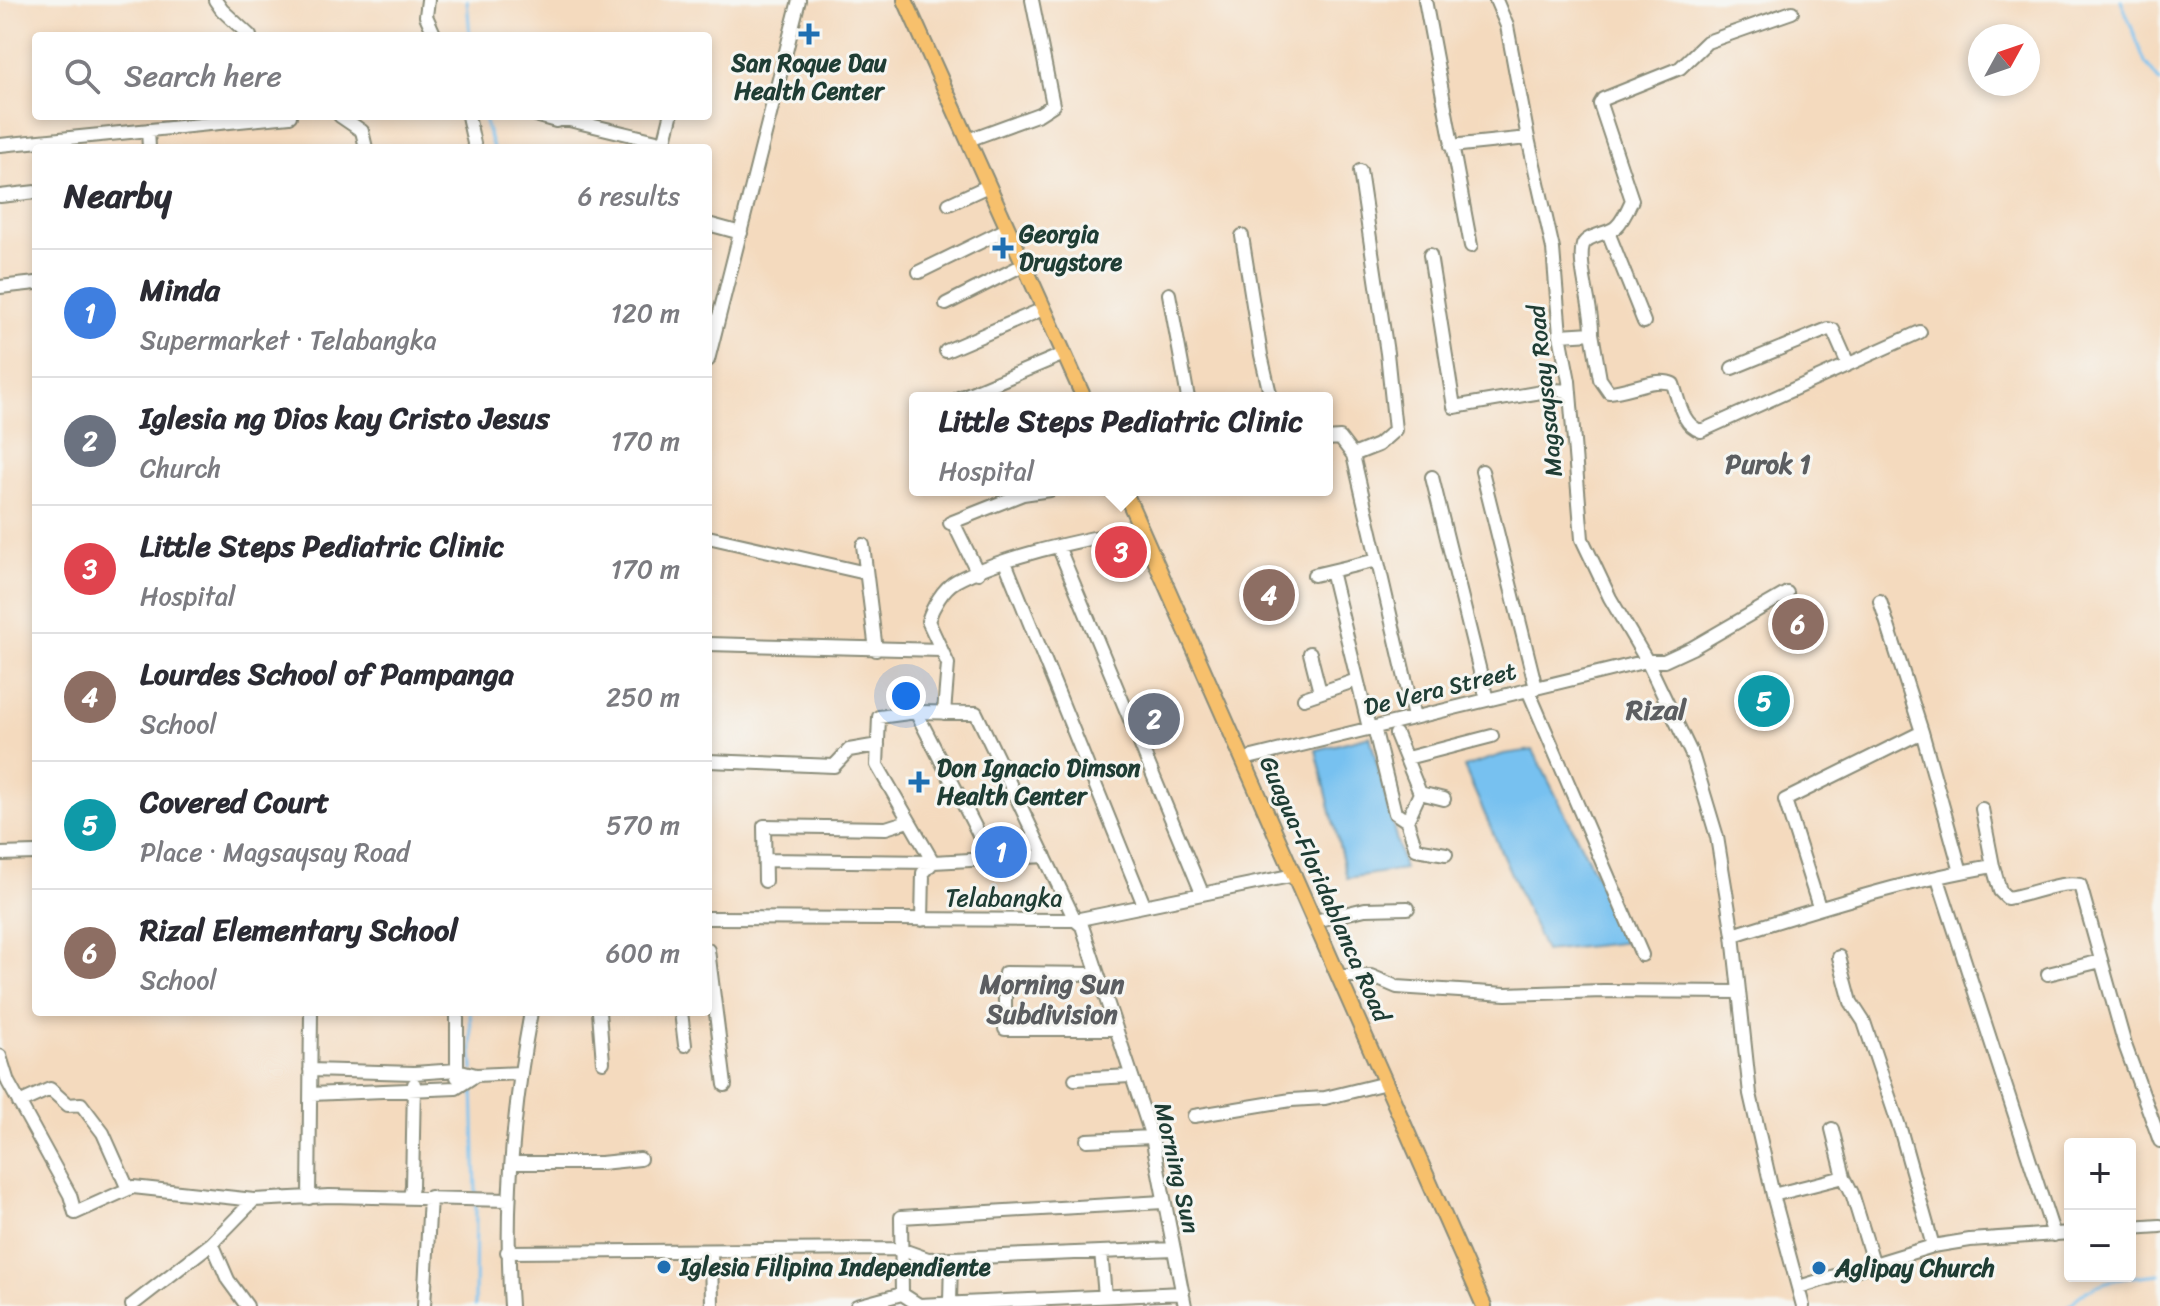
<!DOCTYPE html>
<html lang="en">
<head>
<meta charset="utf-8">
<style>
	body { margin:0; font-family:Sriracha,sans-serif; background:#f2f2f3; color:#2b2b33 }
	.controls { position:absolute; right:24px; bottom:24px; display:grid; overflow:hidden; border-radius:8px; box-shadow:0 4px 12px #0003 }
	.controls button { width:72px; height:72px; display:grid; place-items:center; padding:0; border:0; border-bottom:2px solid #e1e1e2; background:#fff; color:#2b2b33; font:40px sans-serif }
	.compass { position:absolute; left:1968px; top:24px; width:72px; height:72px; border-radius:50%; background:#fff; box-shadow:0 4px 12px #0003; rotate:50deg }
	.you { position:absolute; left:906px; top:696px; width:28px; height:28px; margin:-20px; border:6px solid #fff; border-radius:50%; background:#1a73e8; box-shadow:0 0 0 12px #1a73e833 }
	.badge { display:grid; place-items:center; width:52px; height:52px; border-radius:50%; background:#1f6fb2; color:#fff; font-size:26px; font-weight:700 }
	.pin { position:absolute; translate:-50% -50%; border:4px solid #fff; box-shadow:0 2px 8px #0006 }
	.popup { position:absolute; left:909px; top:392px; width:424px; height:104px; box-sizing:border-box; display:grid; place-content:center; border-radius:8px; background:#fff; filter:drop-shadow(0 2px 6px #0005); font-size:26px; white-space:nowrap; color:#7c7c81 }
	.popup b { font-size:30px; color:#2b2b33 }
	.popup::after { content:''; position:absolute; left:50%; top:100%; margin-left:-16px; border:16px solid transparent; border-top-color:#fff }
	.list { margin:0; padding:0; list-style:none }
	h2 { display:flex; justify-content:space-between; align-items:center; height:104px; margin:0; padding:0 32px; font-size:34px }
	h2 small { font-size:26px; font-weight:400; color:#7c7c81 }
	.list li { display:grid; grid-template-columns:52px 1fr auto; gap:24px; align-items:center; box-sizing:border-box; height:128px; padding:0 32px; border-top:2px solid #e1e1e2 }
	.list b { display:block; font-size:30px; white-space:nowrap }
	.list p { margin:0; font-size:26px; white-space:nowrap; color:#7c7c81 }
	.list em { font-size:26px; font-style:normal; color:#7c7c81 }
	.icon { flex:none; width:44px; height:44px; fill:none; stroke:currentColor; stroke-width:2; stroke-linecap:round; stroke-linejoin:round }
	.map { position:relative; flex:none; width:2160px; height:1306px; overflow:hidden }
	.search { position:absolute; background:#fff; box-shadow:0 4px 12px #0003; left:32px; top:32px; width:680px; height:88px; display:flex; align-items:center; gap:20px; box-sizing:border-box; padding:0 28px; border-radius:8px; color:#7c7c81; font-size:30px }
	.panel { position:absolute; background:#fff; box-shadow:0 4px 12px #0003; left:32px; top:144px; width:680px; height:872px; border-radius:8px }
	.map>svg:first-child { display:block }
	.water { fill:#77c1f0; stroke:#4b7f92; stroke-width:2 }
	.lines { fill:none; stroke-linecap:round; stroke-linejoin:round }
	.stream { stroke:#77c1f0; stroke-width:3 }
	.minor-casing { stroke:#8a8c79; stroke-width:16 }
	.major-casing { stroke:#8a8c79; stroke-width:18 }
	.minor { stroke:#fff; stroke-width:12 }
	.major { stroke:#f7c06c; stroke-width:14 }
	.poi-dot { fill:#1f6fb2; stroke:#f6f6f2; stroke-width:3 }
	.labels { text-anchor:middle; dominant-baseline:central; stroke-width:6; stroke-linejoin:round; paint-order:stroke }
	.poi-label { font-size:24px; font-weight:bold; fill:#1f3d34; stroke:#f6f6f2; text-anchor:start }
	.street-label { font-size:24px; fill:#1f3d34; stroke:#f6f6f2 }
	.neighbourhood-label { font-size:26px; font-weight:bold; fill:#5c5e61; stroke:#f6f6f2 }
	.quarter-label { font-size:28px; font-weight:bold; fill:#5c5e61; stroke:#f6f6f2 }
</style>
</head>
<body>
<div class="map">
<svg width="2160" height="1306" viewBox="0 0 2160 1306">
	<rect width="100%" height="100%" fill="#f6f6f2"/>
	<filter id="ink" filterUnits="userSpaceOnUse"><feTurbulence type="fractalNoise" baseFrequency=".0125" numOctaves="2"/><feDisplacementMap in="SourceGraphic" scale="16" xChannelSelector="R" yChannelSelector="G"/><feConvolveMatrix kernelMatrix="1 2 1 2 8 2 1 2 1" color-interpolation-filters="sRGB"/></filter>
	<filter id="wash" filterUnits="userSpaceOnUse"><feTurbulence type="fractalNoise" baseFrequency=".006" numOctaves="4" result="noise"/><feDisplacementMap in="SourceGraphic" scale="32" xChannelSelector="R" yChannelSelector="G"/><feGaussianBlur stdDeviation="1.8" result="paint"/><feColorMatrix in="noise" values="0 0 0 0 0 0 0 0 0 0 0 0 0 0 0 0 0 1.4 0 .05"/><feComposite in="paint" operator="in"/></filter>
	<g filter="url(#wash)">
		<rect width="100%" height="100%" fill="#f4dabe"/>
		<path class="water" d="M1370,736L1404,869L1347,878L1316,750Z
			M1533,750L1630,942L1545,951L1464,767L1504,754Z"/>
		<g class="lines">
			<path class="stream" d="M467,0L470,36
				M2121,0L2145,62L2160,82
				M483,116L493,148
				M470,1012L473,1070
				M473,1085L476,1194
				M475,1306L476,1201
				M2069,1306C2092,1278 2126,1278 2160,1274"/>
		</g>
	</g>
	<g filter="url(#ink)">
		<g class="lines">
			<defs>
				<path id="minor" d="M215,0L222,10L250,36
					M428,0L426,16L435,36
					M1425,0L1471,246
					M1496,0L1507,26L1528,138L1553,249L1560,335L1569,381L1582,539L1610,598L1647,661L1693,757L1717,837L1733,935L1750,1094L1773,1195L1803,1306
					M340,116L362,131L366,148
					M468,116L475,148
					M538,116L556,121L565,119L665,143
					M148,130L149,148
					M968,140L1039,114L1053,105L1032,0
					M0,145L290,116
					M1451,146L1528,138
					M663,148L671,116
					M0,196L36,192
					M949,204L988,186
					M708,224L741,233
					M1608,232L1644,322
					M1242,236L1261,355L1271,398
					M1430,255L1454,407L1553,390L1570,391
					M919,272L1007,229
					M0,287L36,283
					M1169,294L1188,398
					M946,304L1023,265
					M1592,333L1600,379L1609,392C1629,391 1657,376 1673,384C1679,401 1682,425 1701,431L1920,332
					M1560,335L1592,333C1593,310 1577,263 1583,245C1587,235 1608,234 1616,227C1623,221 1628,209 1632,200L1600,104L1603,99L1680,68L1707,42L1792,12
					M946,351L1043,309
					M708,360L799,0
					M1732,368L1828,329L1833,330L1848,364
					M959,398L1064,354
					M1327,439L1340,438L1353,455L1414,717
					M1353,455L1378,445L1395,430L1387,353L1360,171
					M1482,471L1536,688
					M1432,477L1487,700
					M953,522L978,573
					M950,523L1023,494L1050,490
					M708,537L866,573
					M863,545L876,650
					M1058,546L1202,893
					M1005,562L1144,905
					M1331,571L1369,728
					M1314,575L1377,560
					M1880,601L1922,732L1961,872
					M708,644L941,650
					M1310,653L1320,692
					M1528,690L1642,955
					M1304,698L1357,680
					M916,712L991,858
					M944,713L948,664L928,621C932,608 943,588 956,581C1006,554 1085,540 1141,528
					M1374,727L1395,813L1407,821
					M1396,734L1420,793L1444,799
					M1407,758L1492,736
					M1244,759L1647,661H1664L1692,648L1787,593
					M708,761L834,766L849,750L878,745
					M1420,793L1407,821L1416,849L1446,854
					M0,854L36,853
					M765,860L933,862L1045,856
					M1993,866L2000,891L2007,898C2030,895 2059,881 2080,885L2125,1045L2160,1141
					M1938,879L2054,1235
					M765,881L764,826L886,828L908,821
					M1819,907L1785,800L1922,732
					M708,918L1075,920L1295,875
					M922,920L923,873L933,862L877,765L879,717L916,712L976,713L1075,920L1082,926L1152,1137L1185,1306
					M1315,921L1365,909L1408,908
					M1733,935C1818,909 1904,881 1993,866L1982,809
					M708,950L725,1085
					M1839,957L1851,1002L1864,1022L1901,1132L1933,1246
					M1096,974L1005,973V1029H1114
					M2048,974L2101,961
					M1339,976H1371L1397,987L1506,994L1603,991L1739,992
					M599,1012L603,1062
					M681,1012L685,1045
					M0,1056L8,1082L70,1195L75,1213L133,1187L254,1200L329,1196L509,1200
					M310,1070L414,1073L457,1070L476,1075L520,1073
					M457,1077V1012
					M1075,1079L1130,1076
					M311,1094L456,1088L476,1075
					M19,1103L50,1089L68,1105L81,1104L103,1133L128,1189
					M1194,1116L1291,1100L1325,1098L1386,1083
					M1832,1129L1844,1177L1852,1193L1874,1265
					M1087,1140L1152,1137
					M512,1163H601L640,1159
					M1773,1195L1844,1177
					M410,1196L412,1187L414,1084
					M309,1198L311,1012
					M1163,1202L901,1217L902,1294L919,1305L1183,1293
					M2130,1228L2160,1226
					M212,1243L228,1280L247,1306
					M711,1251L712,1306
					M507,1252L900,1249L928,1259L1174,1249
					M1101,1252L1105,1296
					M1799,1287L1933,1246L1970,1240L2070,1233
					M950,1303L951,1258
					M132,1305L212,1243L254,1200
					M424,1306L430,1197
					M511,1306C504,1208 513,1109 531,1012
					M857,1306L902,1294"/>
				<path id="major" d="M905,0L1084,398
					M1124,490L1484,1306"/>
			</defs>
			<use href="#minor" class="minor-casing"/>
			<use href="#major" class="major-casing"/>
			<use href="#minor" class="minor"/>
			<use href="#major" class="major"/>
		</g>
	</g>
	<g class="poi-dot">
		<path d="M805 22h8v8h8v8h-8v8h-8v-8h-8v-8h8z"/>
		<path d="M999 236h8v8h8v8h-8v8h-8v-8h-8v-8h8z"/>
		<path d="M915 770h8v8h8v8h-8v8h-8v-8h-8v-8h8z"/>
		<circle cx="664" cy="1267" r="8"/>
		<circle cx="1819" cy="1268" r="8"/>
	</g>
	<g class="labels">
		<g class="poi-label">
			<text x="809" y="63" text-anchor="middle">San Roque Dau<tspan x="809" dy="28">Health Center</tspan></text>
			<text x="1019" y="234">Georgia<tspan x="1019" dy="28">Drugstore</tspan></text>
			<text x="937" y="768">Don Ignacio Dimson<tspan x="937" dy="28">Health Center</tspan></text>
			<text x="680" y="1267">Iglesia Filipina Independiente</text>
			<text x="1835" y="1268">Aglipay Church</text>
		</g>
		<g class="street-label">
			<text transform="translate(1545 391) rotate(-96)">Magsaysay Road</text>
			<text transform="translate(1440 689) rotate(-14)">De Vera Street</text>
			<text transform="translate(1325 889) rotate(66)">Guagua-Floridablanca Road</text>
			<text x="1004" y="898">Telabangka</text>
			<text transform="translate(1177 1168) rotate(77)">Morning Sun</text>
		</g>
		<g class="neighbourhood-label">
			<text x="1768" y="464">Purok 1</text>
			<text x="1052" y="984">Morning Sun<tspan x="1052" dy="30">Subdivision</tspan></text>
		</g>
		<g class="quarter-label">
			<text x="1656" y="709">Rizal</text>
		</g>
	</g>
</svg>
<div class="controls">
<button>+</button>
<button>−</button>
</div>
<svg class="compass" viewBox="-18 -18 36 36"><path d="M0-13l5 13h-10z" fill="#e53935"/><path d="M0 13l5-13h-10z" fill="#7c7c81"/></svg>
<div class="you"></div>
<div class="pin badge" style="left:1001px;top:852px;background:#3f7fe0">1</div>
<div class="pin badge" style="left:1154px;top:719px;background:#6b7280">2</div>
<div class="pin badge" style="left:1121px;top:552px;background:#e0444e">3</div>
<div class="popup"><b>Little Steps Pediatric Clinic</b>Hospital</div>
<div class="pin badge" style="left:1269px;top:595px;background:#8d6e63">4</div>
<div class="pin badge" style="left:1764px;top:701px;background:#0f9aa8">5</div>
<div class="pin badge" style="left:1798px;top:624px;background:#8d6e63">6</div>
<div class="search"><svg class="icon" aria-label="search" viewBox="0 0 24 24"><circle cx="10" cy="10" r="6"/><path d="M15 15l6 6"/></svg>Search here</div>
<section class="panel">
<h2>Nearby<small>6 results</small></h2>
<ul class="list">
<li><span class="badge" style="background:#3f7fe0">1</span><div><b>Minda</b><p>Supermarket · Telabangka</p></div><em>120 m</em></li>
<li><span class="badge" style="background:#6b7280">2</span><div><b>Iglesia ng Dios kay Cristo Jesus</b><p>Church</p></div><em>170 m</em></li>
<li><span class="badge" style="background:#e0444e">3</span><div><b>Little Steps Pediatric Clinic</b><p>Hospital</p></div><em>170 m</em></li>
<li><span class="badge" style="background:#8d6e63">4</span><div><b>Lourdes School of Pampanga</b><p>School</p></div><em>250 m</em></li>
<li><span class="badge" style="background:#0f9aa8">5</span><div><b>Covered Court</b><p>Place · Magsaysay Road</p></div><em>570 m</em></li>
<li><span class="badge" style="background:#8d6e63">6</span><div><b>Rizal Elementary School</b><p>School</p></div><em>600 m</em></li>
</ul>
</section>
</div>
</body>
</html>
